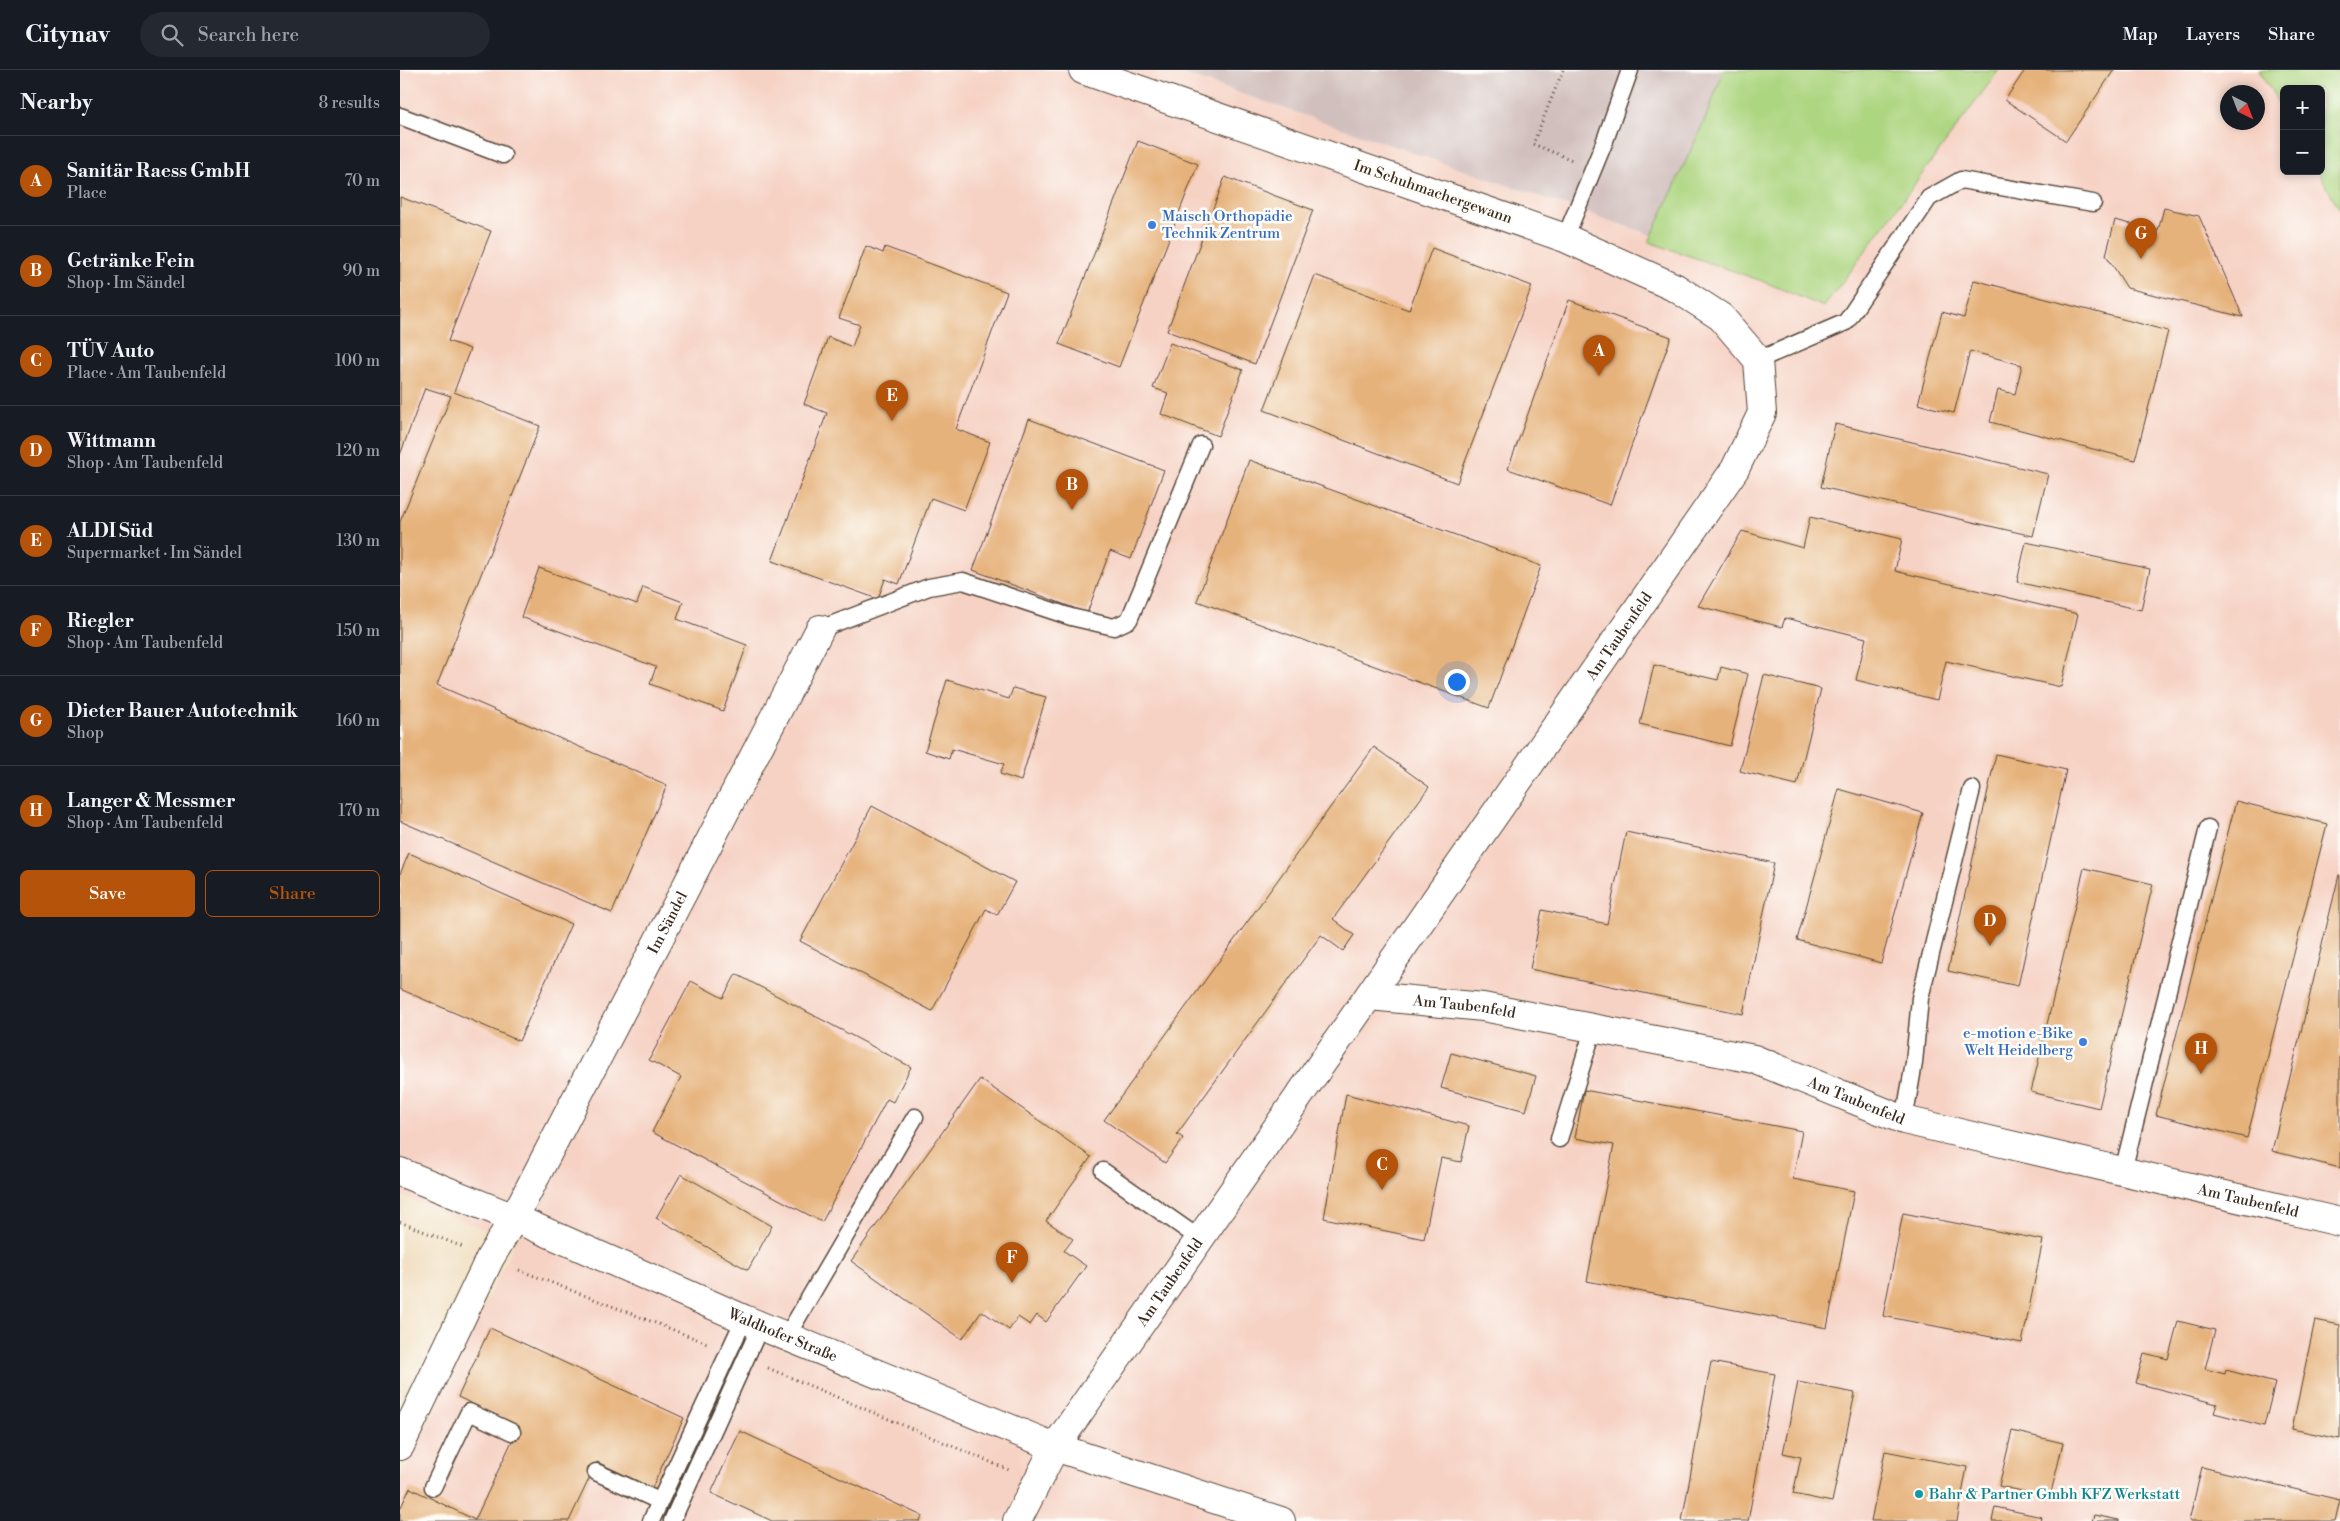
<!DOCTYPE html>
<html lang="en">
<head>
<meta charset="utf-8">
<style>
	body { margin:0; font-family:"Libre Bodoni",serif; background:#242831; color:#f1f3f6 }
	.controls { position:absolute; right:15px; top:15px; display:grid; overflow:hidden; border-radius:8px; box-shadow:0 2px 8px #0003 }
	.controls button { width:45px; height:45px; display:grid; place-items:center; padding:0; border:0; border-bottom:1px solid #363941; background:#171b24; color:#f1f3f6; font:25px sans-serif }
	.compass { position:absolute; left:1820px; top:15px; width:45px; height:45px; border-radius:50%; background:#171b24; box-shadow:0 2px 8px #0003; rotate:138deg }
	.you { position:absolute; left:1056px; top:611px; width:18px; height:18px; margin:-12px; border:4px solid #fff; border-radius:50%; background:#1a73e8; box-shadow:0 0 0 8px #1a73e833 }
	.badge { display:grid; place-items:center; width:32px; height:32px; border-radius:50%; background:#b45309; color:#fff; font-size:16px; font-weight:700 }
	.pin { position:absolute; translate:-50% -41px; filter:drop-shadow(0 1px 2px #0008) }
	.pin::after { content:''; position:absolute; top:26px; width:18px; height:15px; background:inherit; clip-path:polygon(0 0,100% 0,50% 100%) }
	.list { margin:0; padding:0; list-style:none }
	h2 { display:flex; justify-content:space-between; align-items:center; height:65px; margin:0; padding:0 20px; font-size:21px }
	h2 small { font-size:16px; font-weight:400; color:#9ea1a6 }
	.list li { display:grid; grid-template-columns:32px 1fr auto; gap:15px; align-items:center; box-sizing:border-box; height:90px; padding:0 20px; border-top:1px solid #363941 }
	.list b { display:block; font-size:19px; white-space:nowrap }
	.list p { margin:0; font-size:16px; white-space:nowrap; color:#9ea1a6 }
	.list em { font-size:16px; font-style:normal; color:#9ea1a6 }
	.actions { display:flex; gap:10px; padding:15px 20px }
	.actions a { flex:1; padding:11px 0; border:1px solid #b45309; border-radius:8px; text-align:center; font-size:18px; color:#b45309 }
	.actions .main { background:#b45309; color:#fff }
	.icon { flex:none; width:28px; height:28px; fill:none; stroke:currentColor; stroke-width:2; stroke-linecap:round; stroke-linejoin:round }
	.map { position:relative; flex:none; width:1940px; height:1451px; overflow:hidden }
	header { display:flex; align-items:center; gap:30px; box-sizing:border-box; height:70px; padding:0 25px; background:#171b24; border-bottom:1px solid #363941 }
	header strong { font-size:24px }
	nav { display:flex; gap:28px; margin-inline-start:auto; font-size:18px }
	.search { width:350px; height:45px; background:#242831; display:flex; align-items:center; gap:12px; box-sizing:border-box; padding:0 18px; border-radius:28px; color:#9ea1a6; font-size:19px }
	main { display:flex }
	aside { flex:1; background:#171b24 }
	.map>svg:first-child { display:block }
	.built { fill:#f6d2c4; fill-rule:evenodd }
	.industrial { fill:#d1bfbe }
	.green { fill:#add681; stroke:#748050 }
	.building { fill:#e6b27c }
	.lines { fill:none; stroke-linecap:round; stroke-linejoin:round }
	.service-casing { stroke:#564537; stroke-width:19 }
	.minor-casing { stroke:#564537; stroke-width:30 }
	.path { stroke:#564537; stroke-width:3; stroke-dasharray:1 4; stroke-linecap:butt }
	.service { stroke:#fff; stroke-width:16 }
	.minor { stroke:#fff; stroke-width:28 }
	.shop-dot { fill:#3f7fe0; stroke:#fdfcf7; stroke-width:2 }
	.culture-dot { fill:#0f9aa8; stroke:#fdfcf7; stroke-width:2 }
	.labels { text-anchor:middle; dominant-baseline:central; stroke-width:5; stroke-linejoin:round; paint-order:stroke }
	.street-label { font-size:15px; fill:#3b2a1e; stroke:#fdfcf7 }
	.shop-label { font-size:15px; fill:#366cbe; stroke:#fdfcf7; text-anchor:start }
	.culture-label { font-size:15px; fill:#0d838f; stroke:#fdfcf7; text-anchor:start }
</style>
</head>
<body>
<header>
<strong>Citynav</strong>
<div class="search"><svg class="icon" aria-label="search" viewBox="0 0 24 24"><circle cx="10" cy="10" r="6"/><path d="M15 15l6 6"/></svg>Search here</div>
<nav><a>Map</a><a>Layers</a><a>Share</a></nav>
</header>
<main>
<aside>
<h2>Nearby<small>8 results</small></h2>
<ul class="list">
<li><span class="badge">A</span><div><b>Sanitär Raess GmbH</b><p>Place</p></div><em>70 m</em></li>
<li><span class="badge">B</span><div><b>Getränke Fein</b><p>Shop · Im Sändel</p></div><em>90 m</em></li>
<li><span class="badge">C</span><div><b>TÜV Auto</b><p>Place · Am Taubenfeld</p></div><em>100 m</em></li>
<li><span class="badge">D</span><div><b>Wittmann</b><p>Shop · Am Taubenfeld</p></div><em>120 m</em></li>
<li><span class="badge">E</span><div><b>ALDI Süd</b><p>Supermarket · Im Sändel</p></div><em>130 m</em></li>
<li><span class="badge">F</span><div><b>Riegler</b><p>Shop · Am Taubenfeld</p></div><em>150 m</em></li>
<li><span class="badge">G</span><div><b>Dieter Bauer Autotechnik</b><p>Shop</p></div><em>160 m</em></li>
<li><span class="badge">H</span><div><b>Langer &amp; Messmer</b><p>Shop · Am Taubenfeld</p></div><em>170 m</em></li>
</ul>
<div class="actions"><a class="main">Save</a><a>Share</a></div>
</aside>
<div class="map">
<svg width="1940" height="1451" viewBox="0 0 1940 1451">
	<rect width="100%" height="100%" fill="#fdfcf7"/>
	<filter id="ink" filterUnits="userSpaceOnUse"><feTurbulence type="fractalNoise" baseFrequency=".02" numOctaves="2"/><feDisplacementMap in="SourceGraphic" scale="10" xChannelSelector="R" yChannelSelector="G"/><feConvolveMatrix kernelMatrix="1 2 1 2 8 2 1 2 1" color-interpolation-filters="sRGB"/></filter>
	<filter id="wash" filterUnits="userSpaceOnUse"><feTurbulence type="fractalNoise" baseFrequency=".0096" numOctaves="4" result="noise"/><feDisplacementMap in="SourceGraphic" scale="20" xChannelSelector="R" yChannelSelector="G"/><feGaussianBlur stdDeviation="1.12" result="paint"/><feColorMatrix in="noise" values="0 0 0 0 0 0 0 0 0 0 0 0 0 0 0 0 0 1.4 0 .05"/><feComposite in="paint" operator="in"/></filter>
	<g filter="url(#wash)">
		<rect width="100%" height="100%" fill="#f2e1c5"/>
		<path class="built" d="M0,0H773L1411,220L1571,0H1915L1940,57V1451H0V1412L115,1172L0,1125ZM1884,19H1921V101H1884ZM1828,22H1858V52H1828Z"/>
		<path class="industrial" d="M773,0H1571L1411,220Z"/>
		<path class="green" d="M1324,0H1599L1424,237L1362,211L1249,172L1305,49Z
			M1859,0H1940V140L1918,101H1921V19H1884V42Z"/>
		<g id="blocks">
			<path class="building" d="M1625,0H1714L1666,71L1605,30Z
				M738,71L798,94L719,297L659,274Z
				M825,107L913,140L855,294L767,261Z
				M0,127L91,161L48,271L70,279L54,322L140,356L37,615L267,715L212,843L0,751V452L51,326L25,318L0,385Z
				M1764,138L1799,146L1843,247L1727,218L1706,185L1715,150L1758,161Z
				M466,176L483,183L485,177L607,222L556,359L590,372L564,440L531,428L499,514L485,509L478,529L372,491L427,343L404,334L428,267L452,277L460,255L439,248Z
				M1032,178L1132,216L1057,413L864,340L915,205L1009,240Z
				M1574,210L1768,261L1735,390L1590,352L1598,320L1615,324L1622,295L1570,281L1554,343L1518,334L1542,242L1564,248Z
				M1169,230L1271,267L1210,435L1108,399Z
				M770,273L843,300L818,366L761,344L768,323L753,318Z
				M629,349L764,400L731,489L710,481L687,543L573,500Z
				M1435,354L1648,404L1633,466L1421,417Z
				M849,390L1141,496L1089,638L797,531Z
				M1410,447L1502,469L1495,501L1678,544L1661,617L1546,591L1537,630L1456,610L1466,568L1385,548L1382,557L1298,536L1342,461L1403,478Z
				M1626,472L1750,499L1741,540L1617,512Z
				M139,498L237,534L243,517L283,532L277,549L347,575L323,641L250,614L256,597L121,547Z
				M1254,595L1318,610L1321,597L1348,604L1330,676L1240,654Z
				M1364,605L1421,619L1397,715L1340,701Z
				M547,610L609,629L613,618L646,627L621,711L600,704L604,694L552,679L549,689L525,681Z
				M974,677L1029,717L933,849L954,865L943,881L921,865L777,1064L783,1068L765,1093L704,1050Z
				M1596,684L1666,700L1618,916L1548,901Z
				M1439,719L1523,743L1481,893L1397,870Z
				M1836,731L1927,754L1847,1068L1756,1045Z
				M472,736L615,812L597,845L586,839L532,941L400,871Z
				M1226,762L1374,793L1343,944L1130,899L1142,840L1207,854Z
				M9,783L171,854L119,971L0,919V804Z
				M1684,798L1753,814L1699,1038L1631,1022Z
				M1939,805H1940V1098L1872,1081Z
				M336,904L511,997L493,1032L487,1029L422,1152L252,1062L281,1007L249,990L291,911L323,928Z
				M1051,983L1136,1006L1126,1041L1041,1018Z
				M580,1009L691,1087L646,1151L673,1169L664,1181L686,1196L646,1252L637,1245L630,1255L618,1247L609,1260L582,1241L562,1269L451,1191Z
				M1184,1020L1402,1061L1393,1109L1454,1121L1427,1258L1187,1211L1214,1075L1175,1068Z
				M946,1024L1069,1056L1061,1092L1041,1088L1024,1169L924,1148Z
				M281,1104L372,1156L348,1200L256,1148Z
				M1503,1143L1643,1170L1622,1273L1483,1246Z
				M1915,1250L1940,1255V1369L1892,1359Z
				M1778,1251L1815,1260L1805,1299L1825,1304L1826,1300L1875,1313L1864,1356L1814,1343L1817,1334L1736,1313L1744,1283L1768,1289Z
				M90,1258L284,1348L252,1418L197,1392L169,1451H0V1439L10,1418L75,1450L119,1356L58,1327Z
				M1311,1292L1375,1304L1348,1451H1282Z
				M1398,1312L1455,1323L1432,1432L1393,1424L1401,1387L1383,1383Z
				M340,1361L522,1446L520,1451H372L311,1423Z
				M1612,1361L1663,1373L1650,1427L1599,1416Z
				M1485,1381L1567,1397L1557,1451H1471Z
				M1802,1397L1940,1430L1935,1451H1789Z
				M1595,1437L1642,1447L1641,1451H1592Z
				M1694,1445L1719,1450V1451H1692Z"/>
		</g>
	</g>
	<g filter="url(#ink)">
		<use href="#blocks" fill-opacity="0" stroke="#564537" stroke-width="1"/>
		<g class="lines">
			<defs>
				<path id="service" d="M0,46L103,85
					M1165,168L1204,73L1230,0
					M1358,290L1446,252L1529,128L1561,110L1693,133
					M420,559L529,517L563,511L671,547L714,557L729,550L801,375
					M1504,1050L1514,993L1520,928L1572,719
					M1159,1069L1194,957
					M703,1101L800,1169
					M1723,1101L1808,758
					M387,1266L515,1047
					M196,1402L259,1431
					M33,1417L69,1342L112,1362
					M251,1451L344,1249
					M272,1451L361,1255"/>
				<g id="minor">
					<path id="s1" d="M970,926L1083,937L1354,989L1504,1050L1940,1152"/>
					<path id="s2" d="M0,1102L114,1148L344,1249L655,1377L881,1451"/>
					<path id="s3" d="M0,1376L90,1188L114,1148L420,559"/>
					<path id="s4" d="M617,1451L655,1377L1335,399L1362,343L1358,290L1321,247L1276,218L1165,168L683,0"/>
				</g>
			</defs>
			<use href="#service" class="service-casing"/>
			<use href="#minor" class="minor-casing"/>
			<path class="path" d="M1163,0L1133,74L1172,90
				M0,1152L63,1177
				M119,1200L307,1273
				M368,1298L609,1400"/>
			<use href="#service" class="service"/>
			<use href="#minor" class="minor"/>
		</g>
	</g>
	<g class="shop-dot">
		<circle cx="752" cy="155" r="5"/>
		<circle cx="1683" cy="972" r="5"/>
	</g>
	<circle class="culture-dot" cx="1519" cy="1424" r="5"/>
	<g class="labels">
		<g class="street-label">
			<text transform="translate(1033 122) rotate(19)">Im Schuhmachergewann</text>
			<text stroke="none"><textPath href="#s4" startOffset="1071">Am Taubenfeld</textPath></text>
			<text stroke="none"><textPath href="#s3" startOffset="588">Im Sändel</textPath></text>
			<text stroke="none"><textPath href="#s1" startOffset="95">Am Taubenfeld</textPath></text>
			<text stroke="none"><textPath href="#s1" startOffset="500">Am Taubenfeld</textPath></text>
			<text stroke="none"><textPath href="#s1" startOffset="905">Am Taubenfeld</textPath></text>
			<text stroke="none"><textPath href="#s4" startOffset="284">Am Taubenfeld</textPath></text>
			<text stroke="none"><textPath href="#s2" startOffset="416">Waldhofer Straße</textPath></text>
		</g>
		<g class="shop-label">
			<text x="762" y="146">Maisch Orthopädie<tspan x="762" dy="17">Technik Zentrum</tspan></text>
			<text x="1673" y="963" text-anchor="end">e-motion e-Bike<tspan x="1673" dy="17">Welt Heidelberg</tspan></text>
		</g>
		<g class="culture-label">
			<text x="1529" y="1424">Bahr &amp; Partner Gmbh KFZ Werkstatt</text>
		</g>
	</g>
</svg>
<div class="controls">
<button>+</button>
<button>−</button>
</div>
<svg class="compass" viewBox="-18 -18 36 36"><path d="M0-13l5 13h-10z" fill="#e53935"/><path d="M0 13l5-13h-10z" fill="#9ea1a6"/></svg>
<div class="you"></div>
<div class="pin badge" style="left:1199px;top:306px">A</div>
<div class="pin badge" style="left:672px;top:440px">B</div>
<div class="pin badge" style="left:982px;top:1120px">C</div>
<div class="pin badge" style="left:1590px;top:876px">D</div>
<div class="pin badge" style="left:492px;top:351px">E</div>
<div class="pin badge" style="left:612px;top:1213px">F</div>
<div class="pin badge" style="left:1741px;top:189px">G</div>
<div class="pin badge" style="left:1801px;top:1004px">H</div>
</div>
</main>
</body>
</html>
